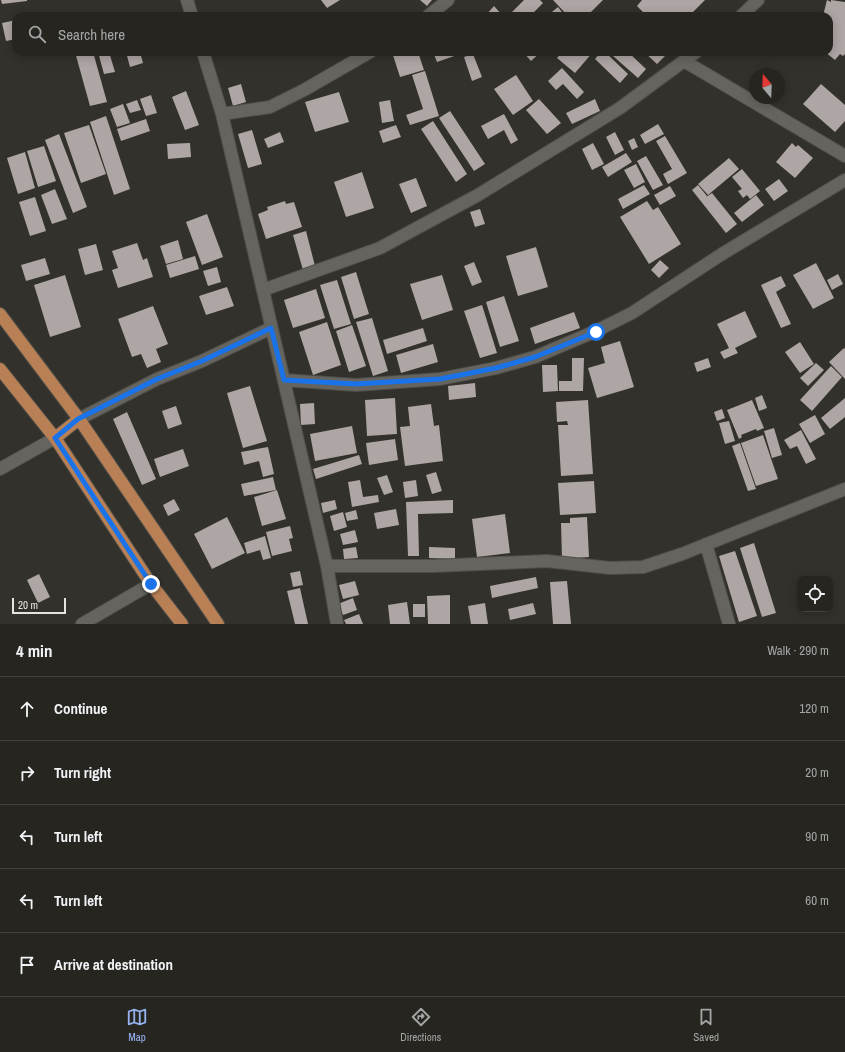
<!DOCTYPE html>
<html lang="en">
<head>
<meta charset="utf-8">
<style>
	body { margin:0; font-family:"Archivo Narrow",sans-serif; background:#32312d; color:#f1f3f6 }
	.controls { position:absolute; right:12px; bottom:12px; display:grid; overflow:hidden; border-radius:8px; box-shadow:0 2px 10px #0003 }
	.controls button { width:36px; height:36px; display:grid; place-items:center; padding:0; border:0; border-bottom:1px solid #42423e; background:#262520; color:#f1f3f6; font:20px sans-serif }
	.compass { position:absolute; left:749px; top:68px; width:36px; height:36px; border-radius:50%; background:#262520; box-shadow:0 2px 10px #0003; rotate:341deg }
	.scale { position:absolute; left:12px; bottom:10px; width:54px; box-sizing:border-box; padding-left:4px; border:2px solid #e5e4e1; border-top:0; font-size:11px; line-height:14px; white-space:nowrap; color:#e5e4e1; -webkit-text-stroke:3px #32312b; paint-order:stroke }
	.stop { position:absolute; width:12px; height:12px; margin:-9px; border:3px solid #1a73e8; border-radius:50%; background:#fff }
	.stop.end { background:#1a73e8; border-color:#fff; box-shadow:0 1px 4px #0008 }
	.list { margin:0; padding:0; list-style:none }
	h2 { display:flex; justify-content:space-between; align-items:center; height:52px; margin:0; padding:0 16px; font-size:17px }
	h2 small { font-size:13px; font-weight:400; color:#a4a5a5 }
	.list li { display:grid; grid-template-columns:26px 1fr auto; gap:12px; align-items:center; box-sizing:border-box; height:64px; padding:0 16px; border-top:1px solid #42423e }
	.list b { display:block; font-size:15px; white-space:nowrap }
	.list em { font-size:13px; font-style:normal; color:#a4a5a5 }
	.icon { flex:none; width:22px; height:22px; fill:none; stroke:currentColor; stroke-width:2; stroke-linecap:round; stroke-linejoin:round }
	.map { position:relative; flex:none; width:845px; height:624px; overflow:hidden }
	.search { position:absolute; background:#262520; box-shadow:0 2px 10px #0003; left:12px; right:12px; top:12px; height:44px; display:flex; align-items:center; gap:10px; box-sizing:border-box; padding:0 14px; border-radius:12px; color:#a4a5a5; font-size:15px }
	.sheet { height:372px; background:#262520 }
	nav { display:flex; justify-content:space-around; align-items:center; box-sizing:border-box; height:56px; border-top:1px solid #42423e; background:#262520; font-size:11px; color:#a4a5a5 }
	nav a { display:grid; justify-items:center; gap:2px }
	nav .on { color:#95b2f1 }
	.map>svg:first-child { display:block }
	.building { fill:#aea6a5 }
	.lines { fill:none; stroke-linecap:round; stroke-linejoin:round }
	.street-casing { stroke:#4f4e49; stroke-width:14 }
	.primary-casing { stroke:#4f4e49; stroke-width:14 }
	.street { stroke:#66645e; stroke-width:12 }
	.primary { stroke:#b98056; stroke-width:12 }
	.route { stroke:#1a73e8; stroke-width:5 }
</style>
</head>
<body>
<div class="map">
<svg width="845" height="624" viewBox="0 0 845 624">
	<rect width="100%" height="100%" fill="#32312b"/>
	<path class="building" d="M1,0H27V1L2,4Z
		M321,0H340L327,8Z
		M420,0H432L427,6Z
		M524,0H540L543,3L530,16H508Z
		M553,0H603L587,16H568Z
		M642,0H705L689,16H647L637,6Z
		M827,0L831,2V0L845,2V54L843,56L840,54L835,60L825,52H829V16H823Z
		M494,6L503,16H485Z
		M558,7L565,16H547Z
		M16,20V39L6,41L2,23Z
		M75,52H93L107,102L90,106Z
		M98,52H109L115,72L104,74Z
		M126,52H140L143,63L130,67Z
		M392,52H418L424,70L400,77Z
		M433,52H466L437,62Z
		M523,52H541L531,61Z
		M562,52H593L575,73L557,58Z
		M601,52H605L628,74L620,83L595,59Z
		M617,52H628L646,69L638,78L613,56Z
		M644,52H661L665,56L657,64Z
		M473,54L482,77L472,81L464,57Z
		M562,68L584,92L577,99L563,84L556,90L548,81Z
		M425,71L439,116L410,125L406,115L423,109L412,75Z
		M516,75L533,101L513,115L494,89Z
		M241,84L246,102L233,106L228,88Z
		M821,84L845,105V121L835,132L803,104Z
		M186,91L199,125L185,130L172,97Z
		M339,92L349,122L315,132L305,102Z
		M151,95L157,113L146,116L140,99Z
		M539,99L561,123L547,134L526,110Z
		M595,99L600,111L572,124L566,113Z
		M137,100L141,110L130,113L126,104Z
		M390,100L394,121L382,123L379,102Z
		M123,104L130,123L117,127L110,109Z
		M450,111L485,164L474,171L439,118Z
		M504,114L518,140L511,144L504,130L488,139L481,126Z
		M106,116L130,189L114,195L90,122Z
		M146,119L150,131L121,141L117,129Z
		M433,121L467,174L456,182L421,129Z
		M658,124L664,134L645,144L640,135Z
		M89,125L106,174L81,183L64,133Z
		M396,125L401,137L383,143L379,131Z
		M252,130L262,164L248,168L238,134Z
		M280,132L284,142L268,148L264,139Z
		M615,132L624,150L615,155L606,137Z
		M59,134L87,207L73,213L45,140Z
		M665,136L687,173L668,184L663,174L672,169L656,141Z
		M634,138L638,147L632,150L628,141Z
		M190,143L191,157L168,159L167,144Z
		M593,143L604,164L592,170L582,149Z
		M792,143L796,147L798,145L813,158L795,178L776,162Z
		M44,146L56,181L38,187L27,151Z
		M25,152L35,188L18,194L7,158Z
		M626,153L632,162L608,177L602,167Z
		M646,156L663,185L653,190L637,161Z
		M729,158L739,169L708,195L698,184Z
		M636,164L645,182L634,188L624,170Z
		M742,169L760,191L750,199L747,195L743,198L738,191L742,189L732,177Z
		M362,172L374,208L346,217L334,182Z
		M416,178L427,206L411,213L399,184Z
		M779,179L788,191L774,201L765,189Z
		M644,185L650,194L623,209L618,199Z
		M698,185L707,196L706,197L712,193L737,224L726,233L692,190Z
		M670,186L676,196L660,205L654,195Z
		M55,189L67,219L52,224L41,195Z
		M756,195L764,205L742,222L734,213Z
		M35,197L46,231L30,236L19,202Z
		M285,201L286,204L294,202L302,227L266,239L258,214L268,210L267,207Z
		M647,201L653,210L658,207L681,244L649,264L620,217Z
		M480,209L485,224L475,227L470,212Z
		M207,214L223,257L202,265L186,222Z
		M306,231L315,266L303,270L293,235Z
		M178,240L183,259L166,264L160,246Z
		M137,243L143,260L147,258L153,277L118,288L112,270L118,268L112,251Z
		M96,244L103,270L85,275L78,249Z
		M536,247L548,287L518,296L506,256Z
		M195,256L199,269L170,278L166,265Z
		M45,258L50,274L26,281L21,265Z
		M660,260L669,268L659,278L651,270Z
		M474,262L482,282L472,286L464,266Z
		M816,263L834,298L813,309L793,275Z
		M217,267L221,282L208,286L203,271Z
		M356,272L369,314L354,319L341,277Z
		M838,274L843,284L832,290L827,280Z
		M65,275L81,327L50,337L34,285Z
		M442,275L453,310L422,320L410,284Z
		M781,276L786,286L776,292L791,324L781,328L761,285Z
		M337,280L351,324L334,329L320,285Z
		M227,287L234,306L206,315L199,296Z
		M316,289L325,318L293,328L284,300Z
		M504,296L519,341L500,347L486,302Z
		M482,305L497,353L480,358L464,311Z
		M153,306L168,344L156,349L161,362L147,368L141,354L132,357L118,319Z
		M745,311L757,337L735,348L738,353L724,359L720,352L729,348L717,324Z
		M574,312L580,328L535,344L530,328Z
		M372,318L388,371L373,376L356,322Z
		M327,322L341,365L313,375L299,332Z
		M352,325L366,366L349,372L336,331Z
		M423,328L427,341L387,354L383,340Z
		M620,341L634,387L597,398L588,368L605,363L601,347Z
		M800,342L814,364L800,373L785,352Z
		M433,344L438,362L401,373L396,355Z
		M844,348L845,349V379L829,362Z
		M572,358H584L583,391H559V381H572Z
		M708,358L711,367L697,372L694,363Z
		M816,363L824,370L808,386L800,378Z
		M542,365H557L558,391L543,392Z
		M831,366L842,377L812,411L800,400Z
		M475,383L476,397L449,400L448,386Z
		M250,386L267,441L243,448L227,393Z
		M762,395L767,408L759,411L755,398Z
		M395,398L397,434L367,436L365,400Z
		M845,398V417L830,429L821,418Z
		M588,400L593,474L561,476L558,425H568L567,421L557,422L556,402Z
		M752,400L764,428L757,431L756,429L741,435L742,437L739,439L727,410Z
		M314,403L315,424L301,425L300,404Z
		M431,404L434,426L439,425L443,461L405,466L400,427L410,426L408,407Z
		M176,406L182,424L168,429L162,411Z
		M722,409L725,418L717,421L714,412Z
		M127,412L156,479L142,485L113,419Z
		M815,415L825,434L810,443L799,424Z
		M729,421L735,441L725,444L719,423Z
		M352,426L357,453L315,461L310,434Z
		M774,428L782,455L772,458L764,431Z
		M801,430L816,459L806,464L797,446L790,449L784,440Z
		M763,435L778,479L756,486L741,443Z
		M395,439L398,460L369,465L366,443Z
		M740,443L756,489L748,491L732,446Z
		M268,447L274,474L263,477L259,461L244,465L241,452Z
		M183,449L189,466L160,477L154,459Z
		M359,455L362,464L316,479L313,469Z
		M436,472L442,491L432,494L426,475Z
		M387,475L393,492L384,495L377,478Z
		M273,477L276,490L244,496L241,484Z
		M360,480L363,497L378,495L379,502L352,507L348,482Z
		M416,480L418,496L405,498L403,482Z
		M594,481L596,513L560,515L558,483Z
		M277,490L286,519L262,526L254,497Z
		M174,499L180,510L168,516L163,505Z
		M335,500L337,509L323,513L321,503Z
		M453,500V513L418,514L419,556H408L406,502Z
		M396,509L399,525L377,529L374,513Z
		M356,510L358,519L347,521L345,513Z
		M343,512L347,527L334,531L330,516Z
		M505,514L510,553L477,557L472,519Z
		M227,517L245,553L212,569L194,534Z
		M587,517L589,557L562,559L561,523H570V518Z
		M290,526L293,538L289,539L292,551L272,556L266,532Z
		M355,530L358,542L343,545L340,534Z
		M265,536L271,558L263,560L260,550L247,554L244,543Z
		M754,543L776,613L762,617L740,548Z
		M356,547L358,558L344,559L343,549Z
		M429,547L455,548V559L429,558Z
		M735,551L757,616L739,622L719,556Z
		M300,571L303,585L293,587L290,573Z
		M39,574L50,597L38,603L27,580Z
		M536,577L538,588L492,598L490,586Z
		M355,581L359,595L343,599L339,585Z
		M567,581L571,624H553L550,582Z
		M300,588L308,624H295L287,591Z
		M450,595V624H428L427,596Z
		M353,598L357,610L343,615L338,604Z
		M407,602L410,624H390L388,605Z
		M485,603L488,624H471L468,606Z
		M533,603L536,614L510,620L508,609Z
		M413,604H425V617H413Z
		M359,614L363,624H346L344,620Z"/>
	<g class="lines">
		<defs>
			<path id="street" d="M187,0L192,16
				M428,16L448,0
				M741,16L758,0
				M203,52L222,114L327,566L337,624
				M684,61L845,156
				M222,114L270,107L304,90L370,52
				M263,290L380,248L478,195L620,108L696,52
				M284,380L356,385L440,379L496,368L535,357L596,331L632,313L722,254L845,180
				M79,419L157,379L202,361L271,328
				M0,469L55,438
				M706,544L729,624
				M327,566H433L547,561L610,568L643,567L682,554L845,489
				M82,624L151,584"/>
			<path id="primary" d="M0,314L79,419L218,624
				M0,369L55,438L151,584L182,624
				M55,438L79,419"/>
		</defs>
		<use href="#street" class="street-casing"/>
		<use href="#primary" class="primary-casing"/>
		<use href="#street" class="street"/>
		<use href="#primary" class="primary"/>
	</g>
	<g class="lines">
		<path class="route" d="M151,584L55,438L78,419L157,379L202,361L271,328L284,380L356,384L440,379L496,368L535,357L596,332"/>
	</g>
</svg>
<div class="controls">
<button><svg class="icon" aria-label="locate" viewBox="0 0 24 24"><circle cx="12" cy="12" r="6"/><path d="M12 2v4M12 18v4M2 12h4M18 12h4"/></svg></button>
</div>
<svg class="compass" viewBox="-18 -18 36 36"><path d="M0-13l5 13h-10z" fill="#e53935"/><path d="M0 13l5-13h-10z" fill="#a4a5a5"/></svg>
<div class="scale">20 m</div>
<div class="stop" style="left:596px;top:332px"></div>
<div class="stop end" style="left:151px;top:584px"></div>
<div class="search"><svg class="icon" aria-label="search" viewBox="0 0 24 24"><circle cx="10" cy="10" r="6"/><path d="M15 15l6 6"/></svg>Search here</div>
</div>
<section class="sheet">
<h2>4 min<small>Walk · 290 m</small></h2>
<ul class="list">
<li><svg class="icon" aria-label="ahead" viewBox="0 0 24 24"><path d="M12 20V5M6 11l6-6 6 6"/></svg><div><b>Continue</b></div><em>120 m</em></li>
<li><svg class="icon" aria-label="right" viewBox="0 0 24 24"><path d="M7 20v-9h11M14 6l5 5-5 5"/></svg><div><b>Turn right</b></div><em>20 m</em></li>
<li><svg class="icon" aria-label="left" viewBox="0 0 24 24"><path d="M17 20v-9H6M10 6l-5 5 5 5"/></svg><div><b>Turn left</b></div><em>90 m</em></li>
<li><svg class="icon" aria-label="left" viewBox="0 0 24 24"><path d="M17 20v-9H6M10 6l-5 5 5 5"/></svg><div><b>Turn left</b></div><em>60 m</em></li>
<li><svg class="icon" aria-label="arrive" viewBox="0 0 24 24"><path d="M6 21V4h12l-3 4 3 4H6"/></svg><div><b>Arrive at destination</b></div></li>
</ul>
</section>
<nav>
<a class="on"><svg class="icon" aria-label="map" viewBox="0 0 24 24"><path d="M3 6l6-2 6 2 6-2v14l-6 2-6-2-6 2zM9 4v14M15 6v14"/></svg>Map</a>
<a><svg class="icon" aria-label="directions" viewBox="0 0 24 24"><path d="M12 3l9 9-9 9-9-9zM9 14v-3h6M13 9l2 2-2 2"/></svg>Directions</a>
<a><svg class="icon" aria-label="saved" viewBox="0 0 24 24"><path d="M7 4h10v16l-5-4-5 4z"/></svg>Saved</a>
</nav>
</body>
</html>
